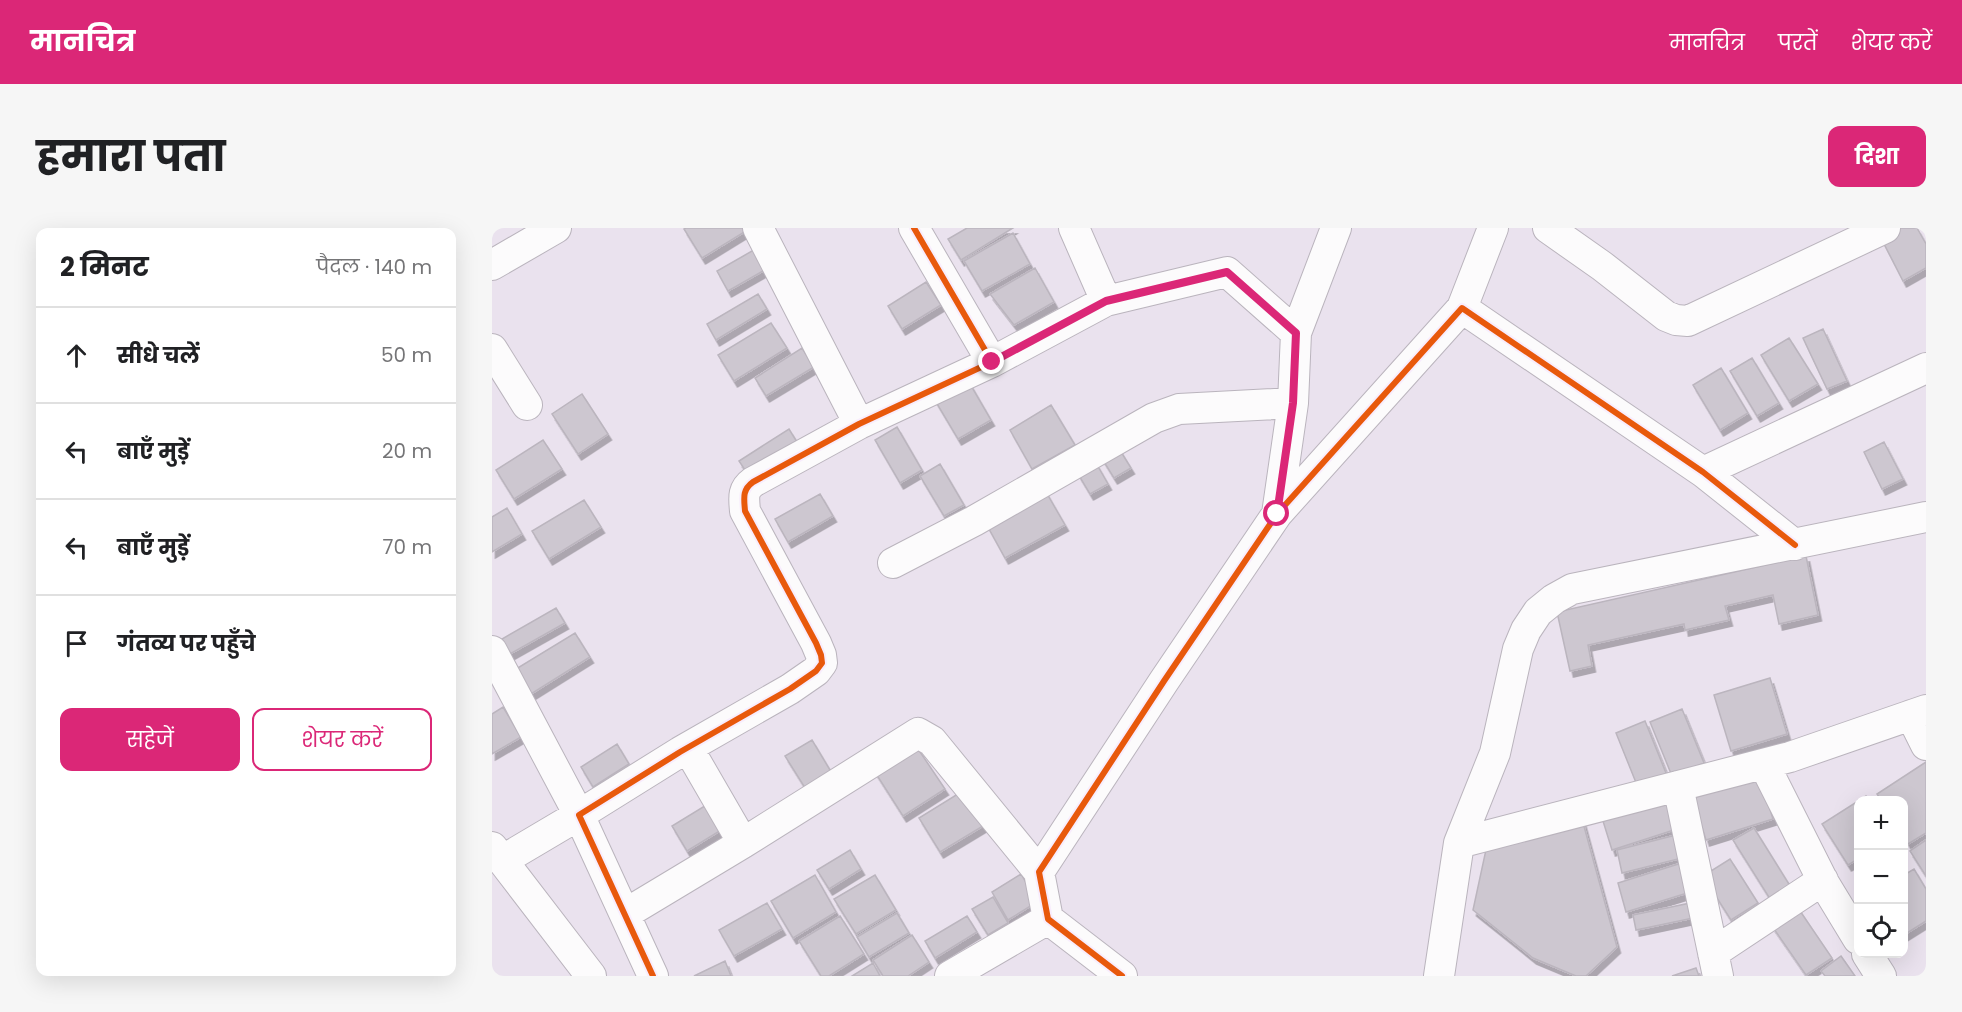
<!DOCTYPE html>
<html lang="hi">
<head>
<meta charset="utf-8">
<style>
	body { margin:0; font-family:Poppins,"Noto Sans Devanagari",sans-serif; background:#f6f6f6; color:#202124 }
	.controls { position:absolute; right:18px; bottom:18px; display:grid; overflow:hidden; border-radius:12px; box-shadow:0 6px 24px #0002 }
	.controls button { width:54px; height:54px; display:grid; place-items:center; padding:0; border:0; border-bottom:2px solid #e0e0e0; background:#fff; color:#202124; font:30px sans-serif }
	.stop { position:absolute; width:18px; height:18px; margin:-14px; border:4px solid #db2777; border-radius:50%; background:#fff }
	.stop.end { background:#db2777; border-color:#fff; box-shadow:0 2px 6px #0008 }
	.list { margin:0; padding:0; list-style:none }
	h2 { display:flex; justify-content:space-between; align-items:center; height:78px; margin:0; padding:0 24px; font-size:26px }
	h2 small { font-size:20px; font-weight:400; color:#757577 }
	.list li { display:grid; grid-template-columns:39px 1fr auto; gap:18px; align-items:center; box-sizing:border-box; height:96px; padding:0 24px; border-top:2px solid #e0e0e0 }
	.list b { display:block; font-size:22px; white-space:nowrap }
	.list em { font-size:20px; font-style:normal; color:#757577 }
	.actions { display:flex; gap:12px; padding:18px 24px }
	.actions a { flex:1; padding:14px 0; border:2px solid #db2777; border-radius:12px; text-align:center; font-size:21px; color:#db2777 }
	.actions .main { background:#db2777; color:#fff }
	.icon { flex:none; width:33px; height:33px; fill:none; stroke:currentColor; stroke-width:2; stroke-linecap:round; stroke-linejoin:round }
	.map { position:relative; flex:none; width:1434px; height:748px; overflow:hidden; border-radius:12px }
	header { display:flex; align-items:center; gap:36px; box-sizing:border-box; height:84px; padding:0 30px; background:#db2777; color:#fff }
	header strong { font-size:28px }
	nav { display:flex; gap:33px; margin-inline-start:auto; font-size:21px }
	.intro { display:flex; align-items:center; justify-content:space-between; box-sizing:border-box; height:144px; padding:0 36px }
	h1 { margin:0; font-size:42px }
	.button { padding:15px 27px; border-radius:12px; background:#db2777; color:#fff; font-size:21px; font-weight:700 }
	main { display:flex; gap:36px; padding:0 36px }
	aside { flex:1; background:#fff; border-radius:12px; box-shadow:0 6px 24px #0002 }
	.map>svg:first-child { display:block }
	.building { fill:#cdc7d0; stroke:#bbb5be; stroke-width:1.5; filter:url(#shadow) }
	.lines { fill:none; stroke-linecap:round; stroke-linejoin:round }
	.minor-casing { stroke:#bab4bd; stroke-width:32 }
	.minor { stroke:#fcfbfc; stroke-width:30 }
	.cycleway-casing { stroke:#f8edfd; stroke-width:10 }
	.cycleway { stroke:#e8590c; stroke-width:6 }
	.route { stroke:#db2777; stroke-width:8 }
</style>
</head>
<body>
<header>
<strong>मानचित्र</strong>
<nav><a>मानचित्र</a><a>परतें</a><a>शेयर करें</a></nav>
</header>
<div class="intro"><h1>हमारा पता</h1><a class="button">दिशा</a></div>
<main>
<aside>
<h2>2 मिनट<small>पैदल · 140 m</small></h2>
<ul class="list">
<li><svg class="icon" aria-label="ahead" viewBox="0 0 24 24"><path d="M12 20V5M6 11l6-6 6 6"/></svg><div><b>सीधे चलें</b></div><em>50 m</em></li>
<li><svg class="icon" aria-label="left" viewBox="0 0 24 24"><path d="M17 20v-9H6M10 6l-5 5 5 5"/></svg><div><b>बाएँ मुड़ें</b></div><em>20 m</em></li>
<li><svg class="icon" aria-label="left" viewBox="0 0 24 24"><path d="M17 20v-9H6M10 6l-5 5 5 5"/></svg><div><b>बाएँ मुड़ें</b></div><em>70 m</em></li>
<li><svg class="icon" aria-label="arrive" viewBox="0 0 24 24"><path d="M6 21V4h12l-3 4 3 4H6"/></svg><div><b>गंतव्य पर पहुँचे</b></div></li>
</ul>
<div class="actions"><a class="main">सहेजें</a><a>शेयर करें</a></div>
</aside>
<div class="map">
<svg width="1434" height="748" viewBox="0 0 1434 748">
	<defs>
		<filter id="shadow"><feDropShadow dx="3.5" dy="6" stdDeviation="0" flood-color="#0004"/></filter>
	</defs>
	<rect width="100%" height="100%" fill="#eae2ee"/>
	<path class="building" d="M194,0H253L254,3L210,30L192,1Z
		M475,0H521L469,32L456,11Z
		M1409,0H1425L1434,16V40L1411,53L1389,10Z
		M521,5L538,36L490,63L472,33Z
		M267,19L278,39L236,63L225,43Z
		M543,40L562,74L522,97L498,66Z
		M434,54L449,77L410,101L396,78Z
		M266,66L275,81L224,112L215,96Z
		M279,95L295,120L242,153L226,127Z
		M1331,101L1355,153L1335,161L1311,110Z
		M1297,110L1326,156L1297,173L1269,127Z
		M310,120L322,139L274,168L263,150Z
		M1260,130L1287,175L1265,188L1238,143Z
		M1229,140L1256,185L1228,202L1201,157Z
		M474,149L499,192L466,211L441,169Z
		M90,166L116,206L86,226L60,186Z
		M559,177L583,217L540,241L518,202Z
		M405,199L430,242L408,255L383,212Z
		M297,201L305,214L255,245L247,233Z
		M51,212L70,241L22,271L4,242Z
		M1392,214L1411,251L1390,261L1372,224Z
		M626,219L639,240L622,250L609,229Z
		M604,235L616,256L598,266L586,246Z
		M448,236L472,277L452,288L428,248Z
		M550,257L573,297L513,330L491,290Z
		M328,266L341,288L296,314L283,291Z
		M92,272L109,299L57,331L40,303Z
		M15,280L30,306L0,324V289Z
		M1314,328L1326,387L1287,396L1281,367L1233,378L1237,392L1193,402L1192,396L1096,417L1100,438L1078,443L1065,384Z
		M64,380L73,395L18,426L10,411Z
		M83,405L98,429L39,466L24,441Z
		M1278,450L1295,506L1239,523L1222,467Z
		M11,479L29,509L0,526V486Z
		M1190,481L1212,535L1180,548L1158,494Z
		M1153,493L1176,550L1147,562L1124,505Z
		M320,512L341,547L315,563L293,528Z
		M422,515L453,561L411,588L381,541Z
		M125,516L137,536L101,559L89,539Z
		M1434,534V605L1416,616L1412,608V572H1389L1385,566Z
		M1268,549L1281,591L1214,612L1201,570Z
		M469,564L491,598L448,624L427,590Z
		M229,568L244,593L195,623L180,598Z
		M1374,568L1377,572H1366V631L1356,637L1330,596Z
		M1177,573L1185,601L1120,622L1111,593Z
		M1090,591L1125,719L1094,748H1084L1041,730L981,682L995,617Z
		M1262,600L1300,661L1280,674L1241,612Z
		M1188,606L1194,629L1130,645L1125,622Z
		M1434,612V648L1418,623Z
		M358,622L369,641L337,661L325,642Z
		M1238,631L1266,675L1239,692L1211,648Z
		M1196,633L1205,662L1134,684L1126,655Z
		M1422,641L1434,661V693L1412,707V647Z
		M529,646L545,674L516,692L500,664Z
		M323,647L344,684L301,710L279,673Z
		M383,647L404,682L364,706L342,671Z
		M501,669L516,695L496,707L480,681Z
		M1203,674L1206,689L1144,702L1141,687Z
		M275,675L290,701L242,728L227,702Z
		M1306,680L1340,730L1314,747L1280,698Z
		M405,685L417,705L377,729L365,709Z
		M348,688L372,726L337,748H329L307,713Z
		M475,688L485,704L443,730L433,713Z
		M420,707L437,734L416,748H391L381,732Z
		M1349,728L1363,748H1333L1329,743Z
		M233,733L239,748H202Z
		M381,735L388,748H360Z
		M1204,740L1207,748H1180Z"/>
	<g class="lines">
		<defs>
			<path id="minor" d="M266,0L367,196
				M582,0L614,73
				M1056,0L1110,38L1174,88L1184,92L1196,93L1393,0
				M0,37L64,0
				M970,80L1001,0
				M0,121L35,177
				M500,134L614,73L735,44L804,105
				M1211,244L1434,140
				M785,286L801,175L804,105L844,0
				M401,335L482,293L662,190L687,181L801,175
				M0,423L87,587L11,632
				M1419,487L1434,517
				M196,520L251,615
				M1272,536L1332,655L1366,711
				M1186,558L1226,748
				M967,615L1298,529L1434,482
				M0,619L99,748
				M133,686L251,615L426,505L440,513L547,644
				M1221,725L1331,652
				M1375,726L1389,748
				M161,748L87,587L188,524L298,461L324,443L330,435L329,427L324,415L253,283C252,270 250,262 261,254L367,196L500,134L422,0
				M458,748L556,691
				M630,748L556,691L547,644L672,453L785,286L970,80L1211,244L1303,317
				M947,748L967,615L1003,525L1026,421L1034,402L1046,384L1062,371L1080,361L1434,289"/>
		</defs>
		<use href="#minor" class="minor-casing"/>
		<use href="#minor" class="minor"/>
		<defs>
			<path id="cycleway" d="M161,748L87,587L188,524L298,461L324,443L330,435L329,427L324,415L253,283C252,270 250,262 261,254L367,196L500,134L422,0
				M630,748L556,691L547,644L672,453L785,286L970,80L1211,244L1303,317"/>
		</defs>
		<use href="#cycleway" class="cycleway-casing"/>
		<use href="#cycleway" class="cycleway"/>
	</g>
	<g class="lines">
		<path class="route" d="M500,134L614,73L735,44L804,105L801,175L785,286"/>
	</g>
</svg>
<div class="controls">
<button>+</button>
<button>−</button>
<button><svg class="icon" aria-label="locate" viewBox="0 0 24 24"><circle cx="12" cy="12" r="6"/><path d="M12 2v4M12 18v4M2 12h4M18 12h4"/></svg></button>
</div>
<div class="stop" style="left:785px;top:286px"></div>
<div class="stop end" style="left:500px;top:134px"></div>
</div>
</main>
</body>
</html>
